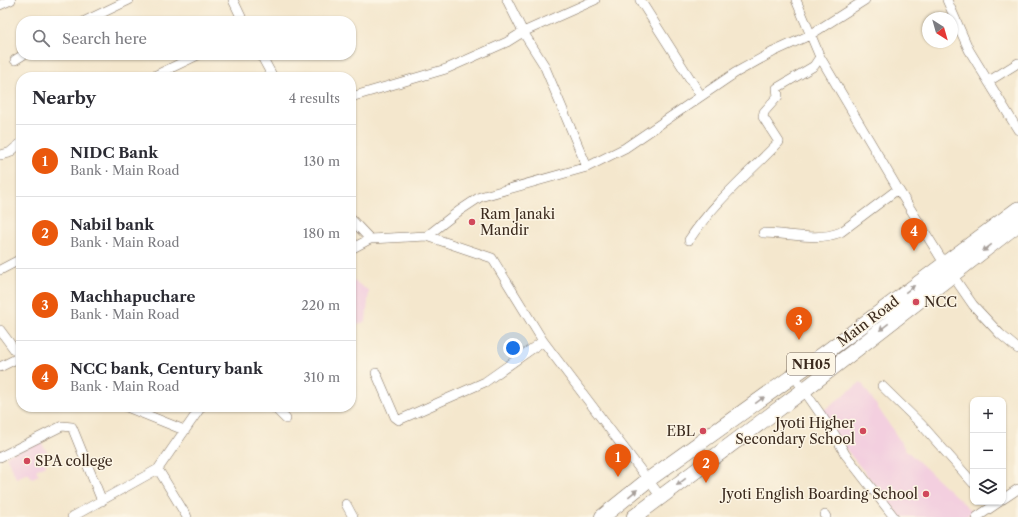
<!DOCTYPE html>
<html lang="en">
<head>
<meta charset="utf-8">
<style>
	body { margin:0; font-family:"Libre Caslon Text",serif; background:#f2f2f3; color:#2b2b33 }
	.controls { position:absolute; right:12px; bottom:12px; display:grid; overflow:hidden; border-radius:8px; box-shadow:0 1px 3px #0004 }
	.controls button { width:36px; height:36px; display:grid; place-items:center; padding:0; border:0; border-bottom:1px solid #e1e1e2; background:#fff; color:#2b2b33; font:20px sans-serif }
	.compass { position:absolute; left:922px; top:12px; width:36px; height:36px; border-radius:50%; background:#fff; box-shadow:0 1px 3px #0004; rotate:143deg }
	.you { position:absolute; left:513px; top:348px; width:14px; height:14px; margin:-10px; border:3px solid #fff; border-radius:50%; background:#1a73e8; box-shadow:0 0 0 6px #1a73e833 }
	.badge { display:grid; place-items:center; width:26px; height:26px; border-radius:50%; background:#ea580c; color:#fff; font-size:13px; font-weight:700 }
	.pin { position:absolute; translate:-50% -33px; filter:drop-shadow(0 1px 2px #0008) }
	.pin::after { content:''; position:absolute; top:21px; width:14px; height:12px; background:inherit; clip-path:polygon(0 0,100% 0,50% 100%) }
	.list { margin:0; padding:0; list-style:none }
	h2 { display:flex; justify-content:space-between; align-items:center; height:52px; margin:0; padding:0 16px; font-size:17px }
	h2 small { font-size:13px; font-weight:400; color:#7c7c81 }
	.list li { display:grid; grid-template-columns:26px 1fr auto; gap:12px; align-items:center; box-sizing:border-box; height:72px; padding:0 16px; border-top:1px solid #e1e1e2 }
	.list b { display:block; font-size:15px; white-space:nowrap }
	.list p { margin:0; font-size:13px; white-space:nowrap; color:#7c7c81 }
	.list em { font-size:13px; font-style:normal; color:#7c7c81 }
	.icon { flex:none; width:22px; height:22px; fill:none; stroke:currentColor; stroke-width:2; stroke-linecap:round; stroke-linejoin:round }
	.map { position:relative; flex:none; width:1018px; height:517px; overflow:hidden }
	.search { position:absolute; background:#fff; box-shadow:0 1px 3px #0004; left:16px; top:16px; width:340px; height:44px; display:flex; align-items:center; gap:10px; box-sizing:border-box; padding:0 14px; border-radius:16px; color:#7c7c81; font-size:15px }
	.panel { position:absolute; background:#fff; box-shadow:0 1px 3px #0004; left:16px; top:72px; width:340px; height:340px; border-radius:16px }
	.map>svg:first-child { display:block }
	.built { fill:#f3cfdf }
	.lines { fill:none; stroke-linecap:round; stroke-linejoin:round }
	.minor-casing { stroke:#7c6c5b; stroke-width:10 }
	.primary-casing { stroke:#7c6c5b; stroke-width:16 }
	.minor { stroke:#fff; stroke-width:9 }
	.primary { stroke:#fff; stroke-width:15 }
	.oneway { fill:#a79f9a }
	.poi-dot { fill:#d1495b; stroke:#fcf5e5; stroke-width:1.5 }
	.labels { text-anchor:middle; dominant-baseline:central; stroke-width:3; stroke-linejoin:round; paint-order:stroke }
	.shield { fill:#fcf5e5; stroke:#75675a; stroke-width:1 }
	.shield-label { font-size:13px; font-weight:bold; fill:#3b2a1e }
	.poi-label { font-size:14px; fill:#3b2a1e; stroke:#fcf5e5; text-anchor:start }
	.street-label { font-size:14px; fill:#3b2a1e; stroke:#fcf5e5 }
</style>
</head>
<body>
<div class="map">
<svg width="1018" height="517" viewBox="0 0 1018 517">
	<rect width="100%" height="100%" fill="#fcf5e5"/>
	<filter id="ink" filterUnits="userSpaceOnUse"><feTurbulence type="fractalNoise" baseFrequency=".025" numOctaves="2"/><feDisplacementMap in="SourceGraphic" scale="8" xChannelSelector="R" yChannelSelector="G"/><feConvolveMatrix kernelMatrix="1 2 1 2 8 2 1 2 1" color-interpolation-filters="sRGB"/></filter>
	<filter id="wash" filterUnits="userSpaceOnUse"><feTurbulence type="fractalNoise" baseFrequency=".012" numOctaves="4" result="noise"/><feDisplacementMap in="SourceGraphic" scale="16" xChannelSelector="R" yChannelSelector="G"/><feGaussianBlur stdDeviation="0.9" result="paint"/><feColorMatrix in="noise" values="0 0 0 0 0 0 0 0 0 0 0 0 0 0 0 0 0 1.4 0 .05"/><feComposite in="paint" operator="in"/></filter>
	<g filter="url(#wash)">
		<rect width="100%" height="100%" fill="#f4e7cd"/>
		<path class="built" d="M351,279L369,291L366,321L351,328Z
			M861,382L906,450L973,512L965,517H901L849,453L820,413Z
			M39,439L49,455L44,458L46,465L36,470L39,475L32,478L28,473L16,478L6,456Z"/>
	</g>
	<g filter="url(#ink)">
		<g class="lines">
			<defs>
				<path id="minor" d="M233,0L243,21
					M507,0L523,32L544,65L587,167
					M640,0L701,96
					M796,0L820,57L898,189L944,263L973,305L1000,334L1018,349
					M947,0L969,50L1018,130
					M0,5L11,0
					M85,21L129,0
					M261,55L273,77
					M15,60L23,55
					M152,77L198,55
					M989,81L1018,63
					M351,97L446,69L507,42L523,32L595,0
					M0,155L9,153L21,143
					M351,219L370,239
					M763,233C789,233 817,242 841,232L898,189
					M427,236L492,258L543,341L661,497
					M689,240C714,202 748,174 779,142L763,117L764,112L778,96L777,88L814,66L820,57
					M351,249L370,239L427,236L459,211L480,197L587,167L625,148L735,73L773,52L810,35L865,0
					M0,270L21,259
					M0,330L20,357L0,367
					M376,373L395,417L399,420L485,382L543,341
					M794,376L835,435L845,454L894,517
					M882,386L921,424L973,483
					M127,407L184,430
					M274,407L286,419
					M0,457L62,426L72,427L102,501
					M158,469L187,517
					M1003,499L1018,489
					M346,504L353,517
					M825,515L826,517
					M72,517L158,469L201,407
					M977,517L999,502"/>
				<path id="primary" d="M602,517L648,480L825,353L1018,209
					M634,517L804,390L1018,224"/>
			</defs>
			<use href="#minor" class="minor-casing"/>
			<use href="#primary" class="primary-casing"/>
			<use href="#minor" class="minor"/>
			<use href="#primary" class="primary"/>
		</g>
		<defs><path id="oneway-solid" d="M-6-.8H1V-3.2L6.5 0L1 3.2V.8H-6Z"/></defs>
		<g class="oneway">
			<use href="#oneway-solid" transform="translate(987 248) rotate(143)"/>
			<use href="#oneway-solid" transform="translate(910 289) rotate(-37)"/>
			<use href="#oneway-solid" transform="translate(884 327) rotate(142)"/>
			<use href="#oneway-solid" transform="translate(760 400) rotate(-36)"/>
			<use href="#oneway-solid" transform="translate(681 482) rotate(143)"/>
			<use href="#oneway-solid" transform="translate(633 493) rotate(-39)"/>
		</g>
	</g>
	<g class="poi-dot">
		<circle cx="472" cy="222" r="4"/>
		<circle cx="916" cy="302" r="4"/>
		<circle cx="703" cy="431" r="4"/>
		<circle cx="863" cy="431" r="4"/>
		<circle cx="27" cy="461" r="4"/>
		<circle cx="926" cy="494" r="4"/>
	</g>
	<g class="labels">
		<rect class="shield" x="787" y="353" width="48" height="22" rx="3"/>
		<g class="shield-label">
			<text x="811" y="364">NH05</text>
		</g>
		<g class="poi-label">
			<text x="480" y="214">Ram Janaki<tspan x="480" dy="16">Mandir</tspan></text>
			<text x="924" y="302">NCC</text>
			<text x="855" y="423" text-anchor="end">Jyoti Higher<tspan x="855" dy="16">Secondary School</tspan></text>
			<text x="695" y="431" text-anchor="end">EBL</text>
			<text x="35" y="461">SPA college</text>
			<text x="918" y="494" text-anchor="end">Jyoti English Boarding School</text>
		</g>
		<g class="street-label">
			<text transform="translate(868 321) rotate(-37)">Main Road</text>
		</g>
	</g>
</svg>
<div class="controls">
<button>+</button>
<button>−</button>
<button><svg class="icon" aria-label="layers" viewBox="0 0 24 24"><path d="M12 4l9 5-9 5-9-5zM3 14l9 5 9-5"/></svg></button>
</div>
<svg class="compass" viewBox="-18 -18 36 36"><path d="M0-13l5 13h-10z" fill="#e53935"/><path d="M0 13l5-13h-10z" fill="#7c7c81"/></svg>
<div class="you"></div>
<div class="pin badge" style="left:618px;top:477px">1</div>
<div class="pin badge" style="left:706px;top:483px">2</div>
<div class="pin badge" style="left:799px;top:340px">3</div>
<div class="pin badge" style="left:914px;top:251px">4</div>
<div class="search"><svg class="icon" aria-label="search" viewBox="0 0 24 24"><circle cx="10" cy="10" r="6"/><path d="M15 15l6 6"/></svg>Search here</div>
<section class="panel">
<h2>Nearby<small>4 results</small></h2>
<ul class="list">
<li><span class="badge">1</span><div><b>NIDC Bank</b><p>Bank · Main Road</p></div><em>130 m</em></li>
<li><span class="badge">2</span><div><b>Nabil bank</b><p>Bank · Main Road</p></div><em>180 m</em></li>
<li><span class="badge">3</span><div><b>Machhapuchare</b><p>Bank · Main Road</p></div><em>220 m</em></li>
<li><span class="badge">4</span><div><b>NCC bank, Century bank</b><p>Bank · Main Road</p></div><em>310 m</em></li>
</ul>
</section>
</div>
</body>
</html>
